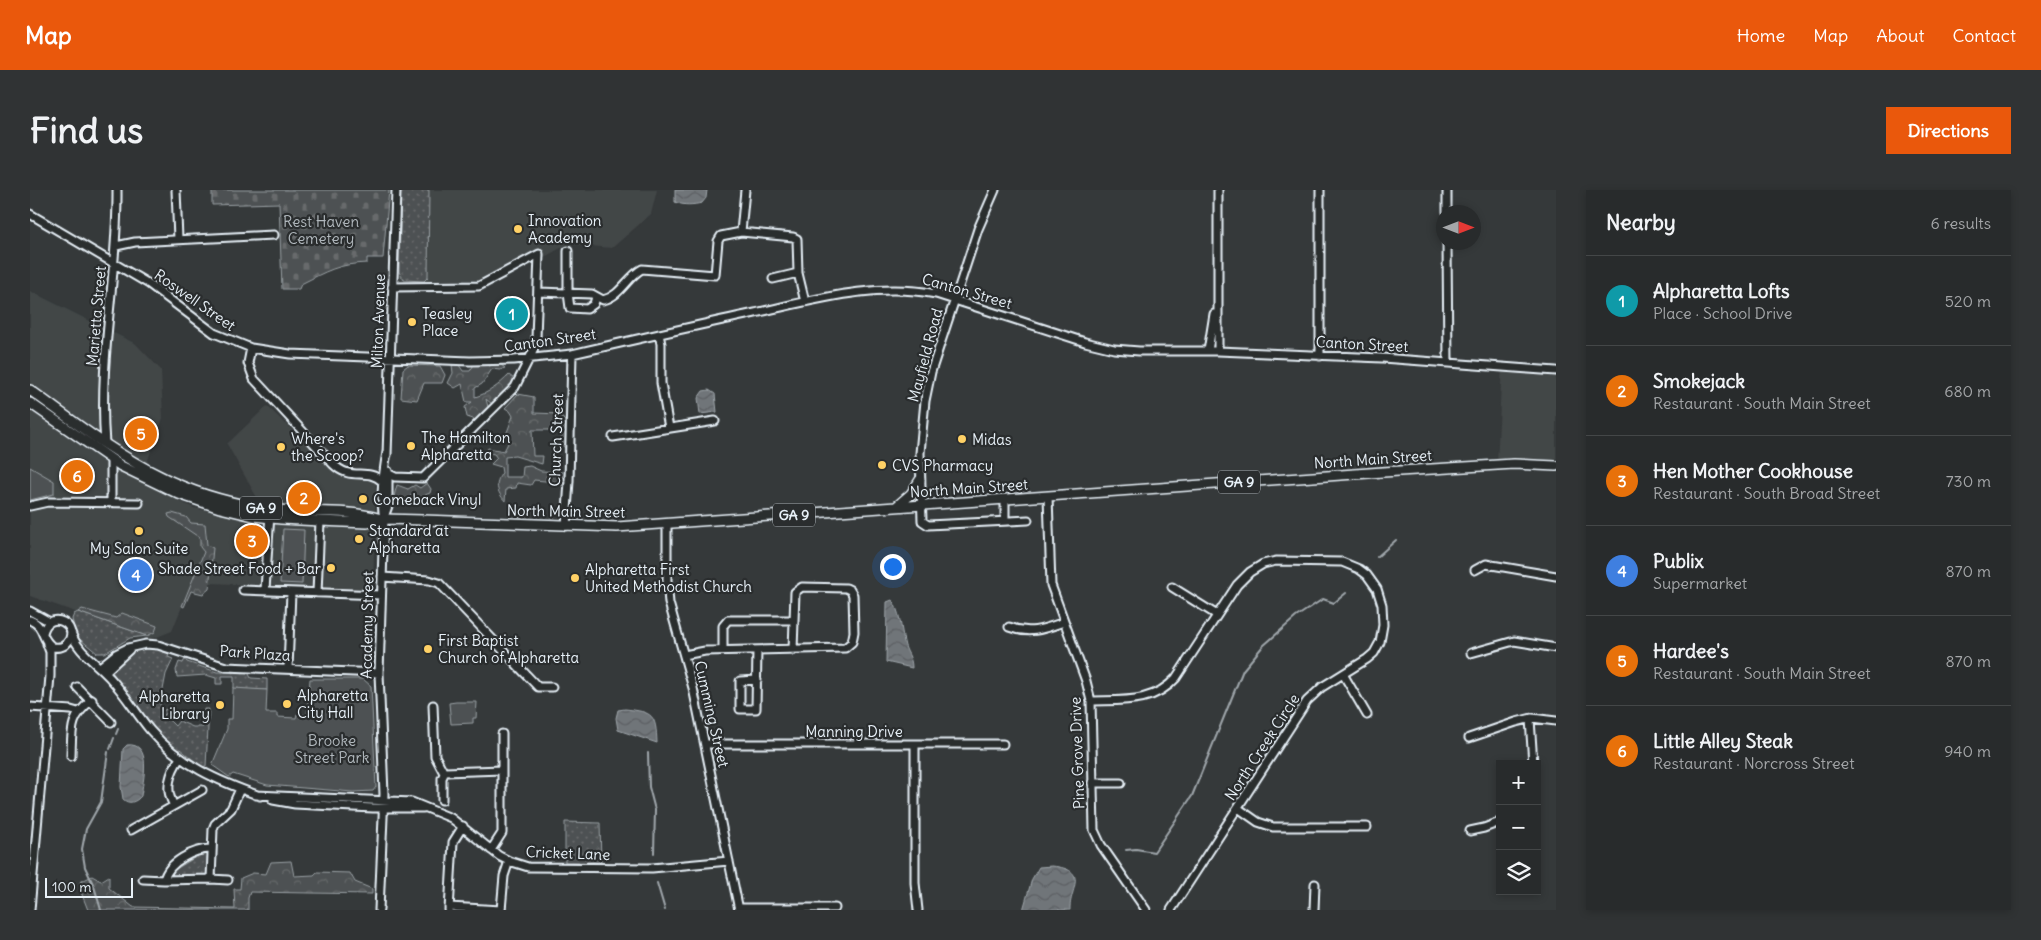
<!DOCTYPE html>
<html lang="en">
<head>
<meta charset="utf-8">
<style>
	body { margin:0; font-family:Delius,sans-serif; background:#303334; color:#f1f3f6 }
	.controls { position:absolute; right:15px; bottom:15px; display:grid; overflow:hidden; border-radius:0px; box-shadow:0 2px 8px #0003 }
	.controls button { width:45px; height:45px; display:grid; place-items:center; padding:0; border:0; border-bottom:1px solid #444748; background:#282b2c; color:#f1f3f6; font:25px sans-serif }
	.compass { position:absolute; left:1406px; top:15px; width:45px; height:45px; border-radius:50%; background:#282b2c; box-shadow:0 2px 8px #0003; rotate:90deg }
	.scale { position:absolute; left:15px; bottom:12px; width:88px; box-sizing:border-box; padding-left:5px; border:2px solid #e8f1f8; border-top:0; font-size:14px; line-height:18px; white-space:nowrap; color:#e8f1f8; -webkit-text-stroke:4px #2a2d2e; paint-order:stroke }
	.you { position:absolute; left:862px; top:376px; width:18px; height:18px; margin:-12px; border:4px solid #fff; border-radius:50%; background:#1a73e8; box-shadow:0 0 0 8px #1a73e833 }
	.badge { display:grid; place-items:center; width:32px; height:32px; border-radius:50%; background:#ea580c; color:#fff; font-size:16px; font-weight:700 }
	.pin { position:absolute; translate:-50% -50%; border:2px solid #fff; box-shadow:0 1px 5px #0006 }
	.list { margin:0; padding:0; list-style:none }
	h2 { display:flex; justify-content:space-between; align-items:center; height:65px; margin:0; padding:0 20px; font-size:21px }
	h2 small { font-size:16px; font-weight:400; color:#a5a7a9 }
	.list li { display:grid; grid-template-columns:32px 1fr auto; gap:15px; align-items:center; box-sizing:border-box; height:90px; padding:0 20px; border-top:1px solid #444748 }
	.list b { display:block; font-size:19px; white-space:nowrap }
	.list p { margin:0; font-size:16px; white-space:nowrap; color:#a5a7a9 }
	.list em { font-size:16px; font-style:normal; color:#a5a7a9 }
	.icon { flex:none; width:28px; height:28px; fill:none; stroke:currentColor; stroke-width:2; stroke-linecap:round; stroke-linejoin:round }
	.map { position:relative; flex:none; width:1526px; height:720px; overflow:hidden; border-radius:0px }
	header { display:flex; align-items:center; gap:30px; box-sizing:border-box; height:70px; padding:0 25px; background:#ea580c; color:#fff }
	header strong { font-size:24px }
	nav { display:flex; gap:28px; margin-inline-start:auto; font-size:18px }
	.intro { display:flex; align-items:center; justify-content:space-between; box-sizing:border-box; height:120px; padding:0 30px }
	h1 { margin:0; font-size:35px }
	.button { padding:12px 22px; border-radius:0px; background:#ea580c; color:#fff; font-size:18px; font-weight:700 }
	main { display:flex; gap:30px; padding:0 30px }
	aside { flex:1; background:#282b2c; border-radius:0px; box-shadow:0 2px 8px #0003 }
	.map>svg:first-child { display:block }
	.built { fill:#424647 }
	.grass { fill:url(#grass-dots); stroke:#9aa1a5 }
	.forest { fill:url(#forest-crowns); stroke:#9aa1a5 }
	.cemetery { fill:url(#cemetery-stones); stroke:#9aa1a5 }
	.green { fill:#4d5152; stroke:#9aa1a5 }
	.water { fill:url(#water-waves); stroke:#a0a7ac }
	.lines { fill:none; stroke-linecap:round; stroke-linejoin:round }
	.stream { stroke:#a0a7ac; stroke-width:2 }
	.minor-casing { stroke:#e8f1f8; stroke-width:11 }
	.major-casing { stroke:#e8f1f8; stroke-width:12 }
	.minor { stroke:#2a2d2e; stroke-width:7 }
	.major { stroke:#2a2d2e; stroke-width:9 }
	.poi-dot { fill:#ffd166; stroke:#2a2d2e; stroke-width:2 }
	.labels { text-anchor:middle; dominant-baseline:central; stroke-width:4.5; stroke-linejoin:round; paint-order:stroke }
	.shield { fill:#2a2d2e; stroke:#afb6bb; stroke-width:1 }
	.shield-label { font-size:14px; font-weight:bold; fill:#e8f1f8 }
	.poi-label { font-size:15px; fill:#e8f1f8; stroke:#2a2d2e; text-anchor:start }
	.park-label { font-size:15px; fill:#b2b9be; stroke:#2a2d2e }
	.street-label { font-size:15px; fill:#e8f1f8; stroke:#2a2d2e }
</style>
</head>
<body>
<header>
<strong>Map</strong>
<nav><a>Home</a><a>Map</a><a>About</a><a>Contact</a></nav>
</header>
<div class="intro"><h1>Find us</h1><a class="button">Directions</a></div>
<main>
<div class="map">
<svg width="1526" height="720" viewBox="0 0 1526 720">
	<defs>
		<pattern id="grass-dots" width="8" height="8" patternUnits="userSpaceOnUse" patternTransform="scale(1.25)"><rect width="8" height="8" fill="#4d5152"/><path d="M2 2h.1M6 6h.1" fill="none" stroke="#676a6c" stroke-width="1.8" stroke-linecap="round"/></pattern>
		<pattern id="forest-crowns" width="20" height="18" patternUnits="userSpaceOnUse" patternTransform="scale(1.25)"><rect width="20" height="18" fill="#4d5152"/><path d="M2 6a3 3 0 1 1 6 0M12 15a3 3 0 1 1 6 0" fill="none" stroke="#676a6c"/></pattern>
		<pattern id="cemetery-stones" width="16" height="16" patternUnits="userSpaceOnUse" patternTransform="scale(1.25)"><rect width="16" height="16" fill="#4d5152"/><path d="M2 7V4a2 2 0 0 1 4 0v3zM10 15v-3a2 2 0 0 1 4 0v3z" fill="#676a6c"/></pattern>
		<pattern id="water-waves" width="16" height="10" patternUnits="userSpaceOnUse" patternTransform="scale(1.25)"><rect width="16" height="10" fill="#707579"/><path d="M0 5q4-4 8 0t8 0" fill="none" stroke="#5b5e62"/></pattern>
	</defs>
	<rect width="100%" height="100%" fill="#35393a"/>
	<filter id="ink" filterUnits="userSpaceOnUse"><feTurbulence type="fractalNoise" baseFrequency=".02" numOctaves="2"/><feDisplacementMap in="SourceGraphic" scale="10" xChannelSelector="R" yChannelSelector="G"/><feConvolveMatrix kernelMatrix="1 2 1 2 8 2 1 2 1" color-interpolation-filters="sRGB"/></filter>
	<g filter="url(#ink)">
		<path class="built" d="M373,0H627L621,24L582,58L538,54L453,101L370,100Z
			M0,101L106,154L131,180L133,228L110,292L164,318L241,333L197,254L237,216L310,285L346,287L343,401L162,392L142,441L122,449L0,406Z
			M1472,174L1526,180V277L1467,273Z"/>
		<path class="grass" d="M371,0H399L398,87L394,91L374,90L369,82Z
			M48,422L117,446L100,448L75,463H67L46,446L42,429L44,424Z
			M118,456L140,462L138,467L143,469L136,484L132,505L128,506L132,521L137,519L139,522L134,525L145,536L149,531L163,537H173L174,519H179L176,576L172,577L150,559L147,560L126,541L82,482V477L98,462Z
			M155,469L157,472L187,482H218L221,488L237,489V500L204,499V486H192V494H186V488L176,485L147,487L146,480L149,472L153,473Z
			M535,632L570,633L571,672H557L556,674L550,675L549,672H535Z
			M174,662L179,667L178,684L174,687L138,686L144,677L146,679Z"/>
		<path class="forest" d="M445,173H457L459,176L470,174L475,178L470,180L462,179L452,194L445,198V207C459,203 469,195 479,185L484,189L475,203L462,214L456,209L458,217L446,230L437,227L435,217L442,212H436L432,194L425,198L418,193L423,183L422,175H429L433,181H440Z
			M378,175L410,176L415,185L412,193H394L387,210L371,208L373,179Z
			M488,204L504,207V223L530,224L536,233V260L532,254L530,240H502L503,266H513L512,274L485,266L475,267V287H492L493,277L500,276L511,281L532,282L533,296L526,292L504,290L501,295L487,293L486,298L476,299L475,311C467,302 464,293 472,283L471,277L461,274L467,268L464,264L455,262L458,258L474,261L478,253L476,245L483,226L480,221L475,218Z
			M397,293L401,299L400,303L395,305L393,310L385,309L382,305L372,312L364,306L367,295L378,299L385,295L390,298Z
			M142,323L156,327L161,333L175,334L177,355L183,358L179,399L173,404L161,401L154,417L152,416L174,362L170,357V348L139,327L138,324Z
			M52,419L86,428L92,423L127,436L125,442L117,446L48,422Z
			M261,671L264,686L284,685L287,682L320,683L325,692L342,699V704L220,702L218,708V720H58L51,702L50,692L62,686L71,691L79,686V698L103,717L205,719L204,699H210L211,688L223,683L236,684L241,672Z"/>
		<path class="cemetery" d="M182,0H359L353,68H337V73C308,74 297,81 271,94L269,99H252L249,13L182,15Z"/>
		<path class="green" d="M0,277L24,291V304L0,310Z
			M253,339L274,340L272,394L250,393Z
			M280,489H333L341,496L346,597L343,601L323,602L237,595L203,584L199,587L182,575L197,539V529H202L203,498L237,500L236,523H247V527L266,528L267,524L277,525Z
			M426,512H447L446,528H443V533L421,534L419,513Z"/>
		<path class="water" d="M645,0H677L676,8L672,13C663,15 654,16 645,12Z
			M679,200L685,204L687,222L670,224L668,208L673,201Z
			M862,410C870,421 871,438 874,452C876,463 882,466 882,478L856,472L857,412Z
			M595,519C623,522 626,524 627,553L588,540L586,528L588,520Z
			M97,555C123,552 113,591 111,606C106,612 99,615 93,609L91,597L93,559Z
			M1022,676C1061,680 1039,699 1040,720H993L1002,689L1009,677Z"/>
		<g class="lines">
			<path class="stream" d="M1347,367L1366,350
				M86,544L88,539
				M80,559L84,548
				M618,563L619,597L625,620L624,663
				M1096,660L1106,659L1124,662L1162,606L1213,480L1233,456L1266,427L1293,409L1304,413L1316,403
				M627,693L635,720
				M71,720L64,696L55,677L52,659L56,639L71,612L78,562"/>
			<defs>
				<path id="minor" d="M146,0L148,49
					M715,0L711,42L763,47L767,49L768,83L775,112
					M965,0L948,39L901,182L895,211L890,263L892,331L898,335L998,330
					M1188,0V161
					M1417,0V22
					M0,24L119,94L184,143L221,158L260,164L440,171L484,170L542,164C603,150 664,136 725,123C785,110 844,92 906,104L1055,152L1084,159L1109,161H1188L1352,168L1526,181
					M1417,52L1418,173
					M86,56L105,52L244,45
					M538,61V103L540,118L557,119L564,114L566,107
					M743,89L768,83
					M509,102L562,104L573,110C591,106 597,87 612,79L685,85L688,51L691,46L711,42
					M629,144L631,154V193L639,238
					M221,158L218,173L224,189L303,274C321,292 336,277 352,291
					M1178,161L1184,124
					M1290,166V0
					M583,247L685,231
					M75,254C68,169 88,85 87,0
					M357,265L366,0
					M359,284L365,287L393,288L485,197L503,161L506,148L509,64L449,96L362,97
					M1018,306L1021,395L1056,491L1061,511L1064,640L1071,655L1116,720
					M975,309V331
					M81,312V269
					M0,316L18,312L109,313
					M354,327L358,316V281
					M637,334V391L639,413L663,498L709,720
					M536,336L539,291L542,164
					M1445,380L1456,374L1526,386
					M352,387L399,390L409,393L508,497H522
					M1142,397L1187,425
					M213,400L351,405
					M235,400L240,324
					M287,403L290,331
					M0,421L20,432
					M0,430C16,437 10,450 23,457C29,458 34,457 37,453C52,436 19,417 13,443
					M979,437C1000,445 1014,439 1034,432
					M41,442C47,462 67,473 80,488C95,504 106,523 120,540C150,575 188,591 230,606
					M693,460V436L698,430H763
					M727,460L726,519H710V491L727,490
					M1441,463L1484,451L1526,458
					M654,465L675,461L815,458L822,452L824,442L823,405L820,400L816,398L772,397L765,402L763,460
					M70,477L86,464L98,458L116,454L128,455L196,477L349,483
					M258,479L261,402
					M75,482L99,460
					M1313,484L1337,525
					M47,497L81,532
					M1061,511C1092,510 1123,514 1146,488L1207,395L1220,382L1233,374L1246,371L1312,372L1329,379L1337,385L1347,399L1352,415L1353,435L1350,452L1344,463L1337,469L1292,497L1277,511L1141,720
					M403,515L405,566L414,583
					M0,517L41,520L48,522
					M1500,529L1503,574
					M1439,548L1486,532L1502,528L1526,531
					M676,554H973
					M885,554V693L888,720
					M41,566C42,540 39,528 62,510
					M1062,593H1091
					M226,605L382,612L421,628L469,666L479,671L498,677L622,678L699,671
					M243,610L265,614L343,618H393
					M412,610V588L415,582L472,580
					M144,615C134,600 140,582 150,568
					M1208,618L1228,632L1243,637H1337
					M101,640L172,600
					M1440,641L1454,638L1470,632
					M181,659C164,659 138,672 134,690L181,689L183,639L185,634L201,619L210,599
					M461,660L472,643V544
					M113,689L134,690
					M181,689L198,690
					M419,717L471,720
					M709,718H805
					M0,720L20,486V462L17,454
					M349,720L354,604L349,483L354,329C350,307 353,285 357,262
					M419,720L423,652L433,636
					M471,720L474,686L479,671
					M1284,720L1285,694"/>
				<path id="major" d="M0,200C42,230 83,263 130,286C161,302 196,312 230,318C270,325 312,317 351,329
					M0,213L91,276L149,304L190,318L223,326L251,329L290,331L337,333L354,329L393,330L587,337L1353,282L1484,274L1526,276
					M866,317L881,304L890,290"/>
			</defs>
			<use href="#minor" class="minor-casing"/>
			<use href="#major" class="major-casing"/>
			<use href="#minor" class="minor"/>
			<use href="#major" class="major"/>
		</g>
	</g>
	<g class="poi-dot">
		<circle cx="488" cy="39" r="5"/>
		<circle cx="382" cy="132" r="5"/>
		<circle cx="932" cy="249" r="5"/>
		<circle cx="381" cy="256" r="5"/>
		<circle cx="251" cy="257" r="5"/>
		<circle cx="852" cy="275" r="5"/>
		<circle cx="333" cy="309" r="5"/>
		<circle cx="109" cy="341" r="5"/>
		<circle cx="329" cy="349" r="5"/>
		<circle cx="301" cy="378" r="5"/>
		<circle cx="545" cy="388" r="5"/>
		<circle cx="398" cy="459" r="5"/>
		<circle cx="257" cy="514" r="5"/>
		<circle cx="190" cy="515" r="5"/>
	</g>
	<g class="labels">
		<g class="shield">
			<rect x="1188" y="280.5" width="42" height="23" rx="4"/>
			<rect x="210" y="306.5" width="42" height="23" rx="4"/>
			<rect x="743" y="313.5" width="42" height="23" rx="4"/>
		</g>
		<g class="shield-label">
			<text x="1209" y="292">GA 9</text>
			<text x="231" y="318">GA 9</text>
			<text x="764" y="325">GA 9</text>
		</g>
		<g class="poi-label">
			<text x="498" y="30">Innovation<tspan x="498" dy="17">Academy</tspan></text>
			<text x="392" y="123">Teasley<tspan x="392" dy="17">Place</tspan></text>
			<text x="391" y="247">The Hamilton<tspan x="391" dy="17">Alpharetta</tspan></text>
			<text x="261" y="248">Where's<tspan x="261" dy="17">the Scoop?</tspan></text>
			<text x="942" y="249">Midas</text>
			<text x="862" y="275">CVS Pharmacy</text>
			<text x="343" y="309">Comeback Vinyl</text>
			<text x="339" y="340">Standard at<tspan x="339" dy="17">Alpharetta</tspan></text>
			<text x="109" y="358" text-anchor="middle">My Salon Suite</text>
			<text x="291" y="378" text-anchor="end">Shade Street Food + Bar</text>
			<text x="555" y="379">Alpharetta First<tspan x="555" dy="17">United Methodist Church</tspan></text>
			<text x="408" y="450">First Baptist<tspan x="408" dy="17">Church of Alpharetta</tspan></text>
			<text x="267" y="505">Alpharetta<tspan x="267" dy="17">City Hall</tspan></text>
			<text x="180" y="506" text-anchor="end">Alpharetta<tspan x="180" dy="17">Library</tspan></text>
		</g>
		<g class="park-label">
			<text x="291" y="31">Rest Haven<tspan x="291" dy="17">Cemetery</tspan></text>
			<text x="302" y="550">Brooke<tspan x="302" dy="17">Street Park</tspan></text>
		</g>
		<g class="street-label">
			<text transform="translate(937 101) rotate(16)">Canton Street</text>
			<text transform="translate(165 110) rotate(35)">Roswell Street</text>
			<text transform="translate(66 126) rotate(-85)">Marietta Street</text>
			<text transform="translate(348 131) rotate(-88)">Milton Avenue</text>
			<text transform="translate(520 150) rotate(-8)">Canton Street</text>
			<text transform="translate(1332 154) rotate(3)">Canton Street</text>
			<text transform="translate(895 165) rotate(-75)">Mayfield Road</text>
			<text transform="translate(526 250) rotate(-88)">Church Street</text>
			<text transform="translate(1343 269) rotate(-4)">North Main Street</text>
			<text transform="translate(939 298) rotate(-4)">North Main Street</text>
			<text transform="translate(536 321) rotate(1)">North Main Street</text>
			<text transform="translate(337 435) rotate(-89)">Academy Street</text>
			<text transform="translate(225 463) rotate(4)">Park Plaza</text>
			<text transform="translate(682 524) rotate(77)">Cumming Street</text>
			<text x="824" y="541">Manning Drive</text>
			<text transform="translate(1232 557) rotate(-57)">North Creek Circle</text>
			<text transform="translate(1047 563) rotate(-92)">Pine Grove Drive</text>
			<text transform="translate(538 663) rotate(2)">Cricket Lane</text>
		</g>
	</g>
</svg>
<div class="controls">
<button>+</button>
<button>−</button>
<button><svg class="icon" aria-label="layers" viewBox="0 0 24 24"><path d="M12 4l9 5-9 5-9-5zM3 14l9 5 9-5"/></svg></button>
</div>
<svg class="compass" viewBox="-18 -18 36 36"><path d="M0-13l5 13h-10z" fill="#e53935"/><path d="M0 13l5-13h-10z" fill="#a5a7a9"/></svg>
<div class="scale">100 m</div>
<div class="you"></div>
<div class="pin badge" style="left:482px;top:124px;background:#0f9aa8">1</div>
<div class="pin badge" style="left:274px;top:308px;background:#e8710a">2</div>
<div class="pin badge" style="left:222px;top:351px;background:#e8710a">3</div>
<div class="pin badge" style="left:106px;top:385px;background:#3f7fe0">4</div>
<div class="pin badge" style="left:111px;top:244px;background:#e8710a">5</div>
<div class="pin badge" style="left:47px;top:286px;background:#e8710a">6</div>
</div>
<aside>
<h2>Nearby<small>6 results</small></h2>
<ul class="list">
<li><span class="badge" style="background:#0f9aa8">1</span><div><b>Alpharetta Lofts</b><p>Place · School Drive</p></div><em>520 m</em></li>
<li><span class="badge" style="background:#e8710a">2</span><div><b>Smokejack</b><p>Restaurant · South Main Street</p></div><em>680 m</em></li>
<li><span class="badge" style="background:#e8710a">3</span><div><b>Hen Mother Cookhouse</b><p>Restaurant · South Broad Street</p></div><em>730 m</em></li>
<li><span class="badge" style="background:#3f7fe0">4</span><div><b>Publix</b><p>Supermarket</p></div><em>870 m</em></li>
<li><span class="badge" style="background:#e8710a">5</span><div><b>Hardee's</b><p>Restaurant · South Main Street</p></div><em>870 m</em></li>
<li><span class="badge" style="background:#e8710a">6</span><div><b>Little Alley Steak</b><p>Restaurant · Norcross Street</p></div><em>940 m</em></li>
</ul>
</aside>
</main>
</body>
</html>
